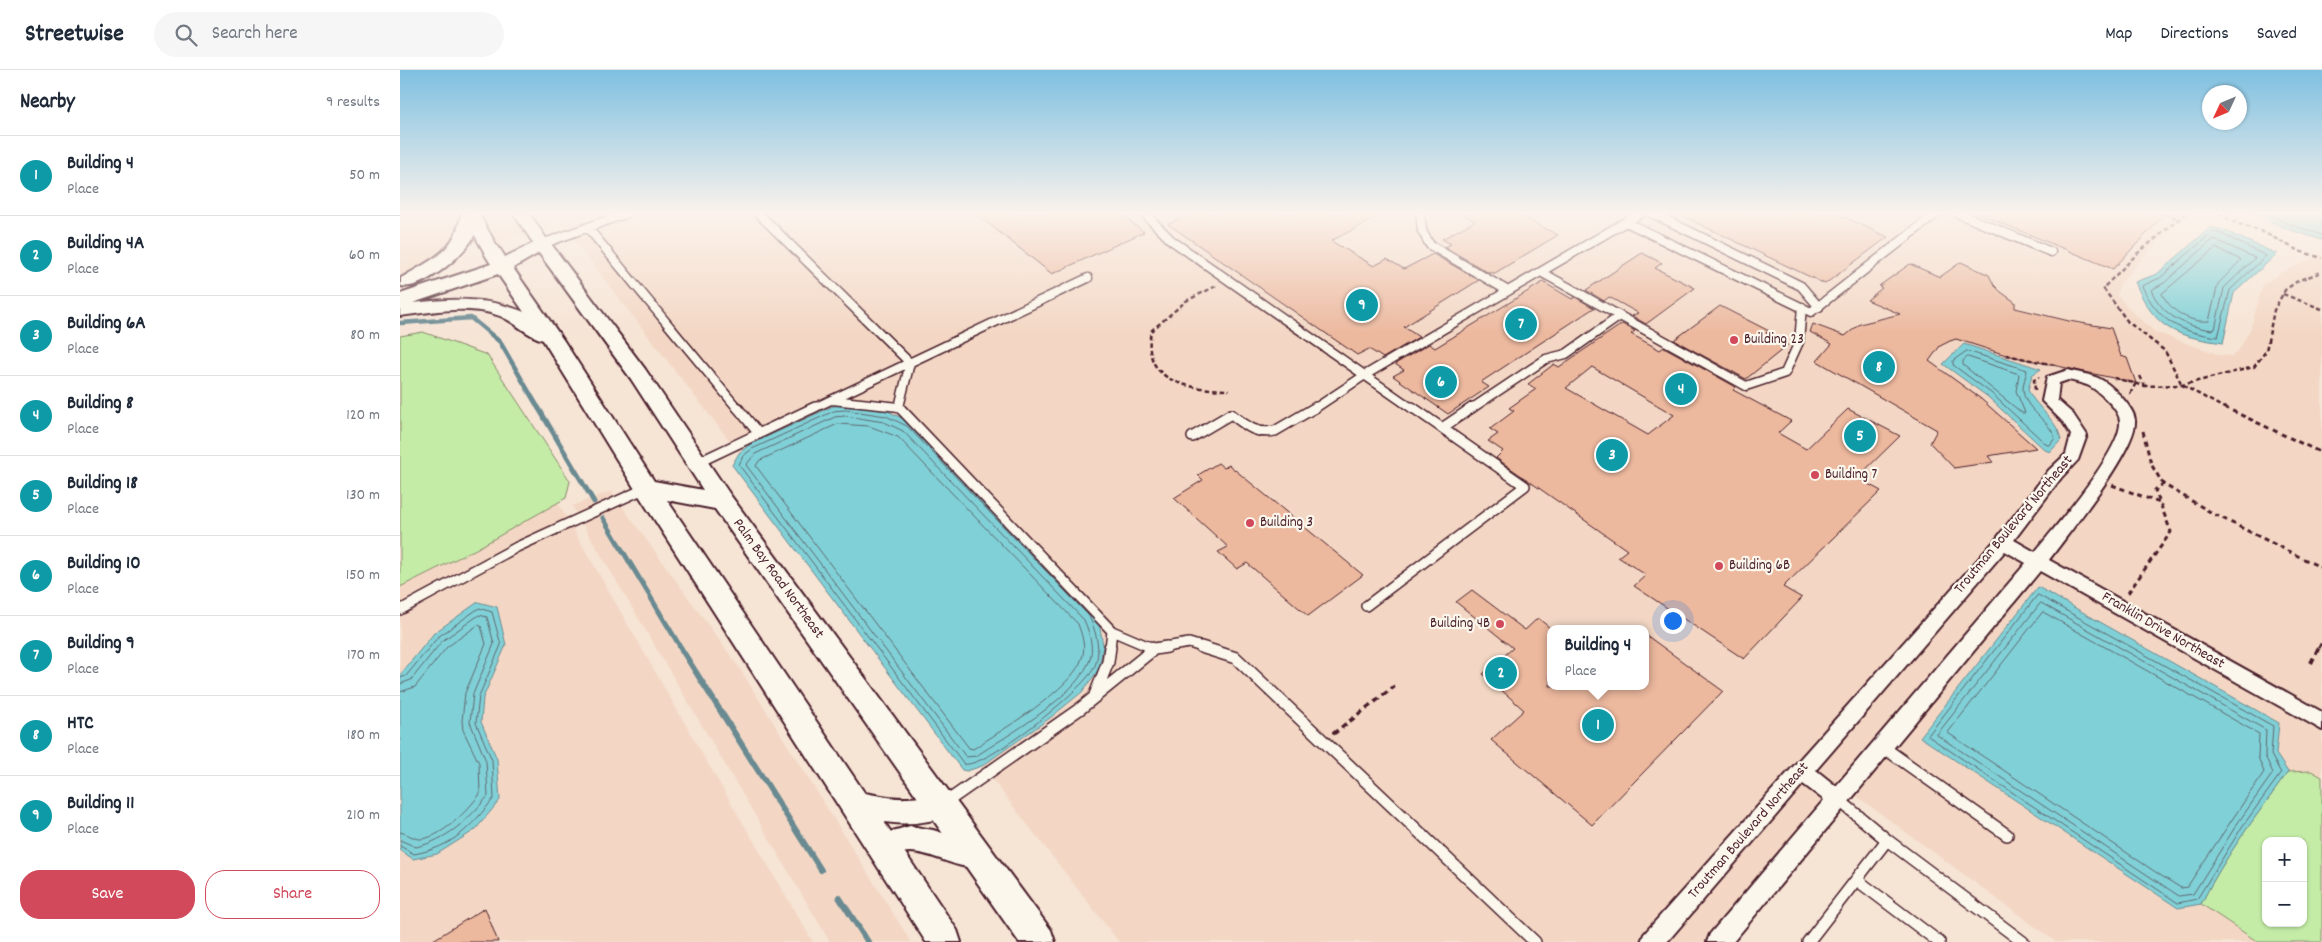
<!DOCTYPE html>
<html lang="en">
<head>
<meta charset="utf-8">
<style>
	body { margin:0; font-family:Dekko,sans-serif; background:#f6f6f7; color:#1f2937 }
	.controls { position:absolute; right:15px; bottom:15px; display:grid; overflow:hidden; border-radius:10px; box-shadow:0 1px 4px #0004 }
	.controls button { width:45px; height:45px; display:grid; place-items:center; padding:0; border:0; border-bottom:1px solid #e0e1e3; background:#fff; color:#1f2937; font:25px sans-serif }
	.compass { position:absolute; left:1802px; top:15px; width:45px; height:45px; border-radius:50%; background:#fff; box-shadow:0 1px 4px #0004; rotate:226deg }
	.you { position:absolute; left:1272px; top:550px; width:18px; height:18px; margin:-12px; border:4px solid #fff; border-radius:50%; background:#1a73e8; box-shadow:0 0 0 8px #1a73e833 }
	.badge { display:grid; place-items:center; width:32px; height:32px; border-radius:50%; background:#d1495b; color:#fff; font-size:16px; font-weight:700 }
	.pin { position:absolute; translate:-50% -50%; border:2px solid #fff; box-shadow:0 1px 5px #0006 }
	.popup { position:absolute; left:1147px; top:555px; width:102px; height:65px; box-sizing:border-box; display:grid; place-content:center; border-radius:10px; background:#fff; filter:drop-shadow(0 1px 4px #0005); font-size:16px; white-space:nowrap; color:#747a83 }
	.popup b { font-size:19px; color:#1f2937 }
	.popup::after { content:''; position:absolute; left:50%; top:100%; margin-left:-10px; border:10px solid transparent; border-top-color:#fff }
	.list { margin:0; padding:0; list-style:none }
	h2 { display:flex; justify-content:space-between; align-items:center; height:65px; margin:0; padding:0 20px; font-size:21px }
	h2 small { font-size:16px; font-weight:400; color:#747a83 }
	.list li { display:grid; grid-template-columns:32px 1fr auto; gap:15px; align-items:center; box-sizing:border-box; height:80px; padding:0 20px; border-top:1px solid #e0e1e3 }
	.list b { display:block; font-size:19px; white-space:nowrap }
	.list p { margin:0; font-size:16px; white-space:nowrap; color:#747a83 }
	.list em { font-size:16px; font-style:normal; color:#747a83 }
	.actions { display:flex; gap:10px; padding:15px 20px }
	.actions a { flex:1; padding:11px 0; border:1px solid #d1495b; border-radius:20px; text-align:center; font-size:18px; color:#d1495b }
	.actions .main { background:#d1495b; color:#fff }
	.icon { flex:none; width:28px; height:28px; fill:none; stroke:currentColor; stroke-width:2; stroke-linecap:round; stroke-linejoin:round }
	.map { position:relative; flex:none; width:1922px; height:872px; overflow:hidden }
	header { display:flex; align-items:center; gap:30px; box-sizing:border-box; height:70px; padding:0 25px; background:#fff; border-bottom:1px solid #e0e1e3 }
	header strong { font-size:24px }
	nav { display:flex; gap:28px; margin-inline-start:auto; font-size:18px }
	.search { width:350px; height:45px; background:#f6f6f7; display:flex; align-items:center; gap:12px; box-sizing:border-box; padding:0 18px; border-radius:28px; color:#747a83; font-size:19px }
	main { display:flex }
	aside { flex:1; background:#fff }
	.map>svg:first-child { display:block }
	.built { fill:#f3d7c4; fill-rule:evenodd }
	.green { fill:#c4eca7; stroke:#878669; fill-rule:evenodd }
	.water { fill:#80d1d7; stroke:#6a8a92 }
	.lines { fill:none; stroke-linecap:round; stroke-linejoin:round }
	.shore { stroke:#606670; stroke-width:1 }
	.stream-far2 { stroke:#6a8a92; stroke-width:4.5 }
	.stream-far1 { stroke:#6a8a92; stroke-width:5 }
	.stream { stroke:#6a8a92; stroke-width:6 }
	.building { fill:#ecb89e; stroke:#4a1f2b; fill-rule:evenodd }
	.service-far2-casing { stroke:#4a1f2b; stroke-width:11 }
	.service-far1-casing { stroke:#4a1f2b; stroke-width:12 }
	.service-casing { stroke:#4a1f2b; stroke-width:14 }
	.minor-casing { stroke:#4a1f2b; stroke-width:4 }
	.tertiary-casing { stroke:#4a1f2b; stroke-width:4 }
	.secondary-casing { stroke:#4a1f2b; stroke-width:4 }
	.path-far2 { stroke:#4a1f2b; stroke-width:2.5; stroke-dasharray:4.5 3; stroke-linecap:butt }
	.path-far1 { stroke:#4a1f2b; stroke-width:3; stroke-dasharray:5 4; stroke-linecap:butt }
	.path { stroke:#4a1f2b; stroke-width:4; stroke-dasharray:6 4.5; stroke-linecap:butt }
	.service-far2 { stroke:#fbf7ec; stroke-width:8 }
	.service-far1 { stroke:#fbf7ec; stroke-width:9 }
	.service { stroke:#fbf7ec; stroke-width:11 }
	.minor { fill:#fbf7ec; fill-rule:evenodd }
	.tertiary { fill:#fbf7ec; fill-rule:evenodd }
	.secondary { fill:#fbf7ec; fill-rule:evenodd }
	.poi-dot { fill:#d1495b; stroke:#fbf7ec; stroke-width:2 }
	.labels { text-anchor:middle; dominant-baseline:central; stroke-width:4.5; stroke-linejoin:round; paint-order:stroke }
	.poi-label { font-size:15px; fill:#4a1f2b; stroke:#fbf7ec; text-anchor:start }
	.street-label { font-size:15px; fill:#4a1f2b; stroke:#fbf7ec }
</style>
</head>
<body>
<header>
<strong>Streetwise</strong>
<div class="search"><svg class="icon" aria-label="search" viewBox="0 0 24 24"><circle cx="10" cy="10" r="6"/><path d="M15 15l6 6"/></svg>Search here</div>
<nav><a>Map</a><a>Directions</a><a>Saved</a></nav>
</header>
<main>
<aside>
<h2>Nearby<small>9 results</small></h2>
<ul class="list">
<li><span class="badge" style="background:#0f9aa8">1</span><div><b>Building 4</b><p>Place</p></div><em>50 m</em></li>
<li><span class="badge" style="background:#0f9aa8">2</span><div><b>Building 4A</b><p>Place</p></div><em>60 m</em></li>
<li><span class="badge" style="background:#0f9aa8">3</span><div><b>Building 6A</b><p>Place</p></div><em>80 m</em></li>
<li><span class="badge" style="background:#0f9aa8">4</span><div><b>Building 8</b><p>Place</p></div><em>120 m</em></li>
<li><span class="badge" style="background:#0f9aa8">5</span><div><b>Building 18</b><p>Place</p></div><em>130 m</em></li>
<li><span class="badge" style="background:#0f9aa8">6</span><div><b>Building 10</b><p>Place</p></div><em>150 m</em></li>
<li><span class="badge" style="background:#0f9aa8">7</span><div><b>Building 9</b><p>Place</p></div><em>170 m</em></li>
<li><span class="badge" style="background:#0f9aa8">8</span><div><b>HTC</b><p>Place</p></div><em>180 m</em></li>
<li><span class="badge" style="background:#0f9aa8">9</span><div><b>Building 11</b><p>Place</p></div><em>210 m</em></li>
</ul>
<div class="actions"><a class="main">Save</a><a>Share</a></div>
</aside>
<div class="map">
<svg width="1922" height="872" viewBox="0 0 1922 872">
	<rect width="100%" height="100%" fill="#f6e4d5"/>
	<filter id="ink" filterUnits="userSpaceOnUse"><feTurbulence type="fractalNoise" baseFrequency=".02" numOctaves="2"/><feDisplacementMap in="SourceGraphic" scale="10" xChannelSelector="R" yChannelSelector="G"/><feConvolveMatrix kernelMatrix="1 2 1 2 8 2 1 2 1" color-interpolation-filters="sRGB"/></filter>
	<g filter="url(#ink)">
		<path class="built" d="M0,143H59L61,146L59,160L49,177L15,203L0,208Z
			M80,143H110L124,163L98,173Z
			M131,143H1789L1741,190L1719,215L1717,225L1732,242L1755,262L1820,285L1831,286L1837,283L1850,260L1863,215L1882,202L1922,184V707L1911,701L1888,702L1876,684L1638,517L1520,667L1778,838L1801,834L1858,872H1656L1440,714L1309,872H719L582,696L650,648L683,622L699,599L349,375L339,383L159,151L141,157ZM1150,559H1246V616H1150Z
			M23,262L69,278L303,685L413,872H0V266Z
			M211,421L338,596L511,872H430L172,436Z"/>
		<path class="green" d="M23,262L87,285L170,411L166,428L76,479L0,517V266Z
			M1911,701L1922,707V872H1858L1801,834C1824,787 1857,745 1888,702ZM1866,771H1903V853H1866Z"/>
		<path class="water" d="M1854,143H1922V170L1887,159Z
			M1811,157L1823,160L1877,184L1834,223L1823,273C1774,266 1755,259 1735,212L1757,204Z
			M1564,274L1641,299L1632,305L1628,320C1637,339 1658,350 1661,370L1650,382L1645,380L1588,327L1543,294Z
			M446,335L488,341L509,352L694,544L700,558L703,575L699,599L682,622L650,648L582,696L567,701L562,700L332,395L339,383L349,375L433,336Z
			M1638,517L1879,653L1876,684L1888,702C1857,745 1824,787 1801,834L1778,838L1520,667Z
			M78,532L97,537L106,575L83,628L81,652L97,689L100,730L75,760L37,784L13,789L0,780V605L34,563Z"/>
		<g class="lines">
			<path class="shore" d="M1866,143L1889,154L1922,165
				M1813,162L1822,164L1866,186L1830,220L1818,267C1780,262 1759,252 1742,216L1760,208Z
				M1814,169L1855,188L1824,218L1815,259L1812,260C1784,256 1763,246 1751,220L1764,213Z
				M1816,178L1841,190L1818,214L1809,251C1789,253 1771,241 1762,224Z
				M1567,281L1627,300C1626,306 1623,313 1623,319C1624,340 1649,349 1655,368L1650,375H1647L1591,323L1553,295V291Z
				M1568,287L1619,304L1616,321L1625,343H1622L1563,295V291Z
				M446,340L486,346L507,356L689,546C696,562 702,581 694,598C684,619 585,699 564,694L339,395L343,386L352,379L434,341Z
				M446,346L484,352L503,361L684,550C690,564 695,580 688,594C672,629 608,665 576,686L566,687L346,395L355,384L435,347Z
				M438,354L469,356L498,367L678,554C682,565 686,577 682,588C673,619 600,661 573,679L569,678L356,396L359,391Z
				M1638,525L1873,656L1871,685L1881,703L1842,757L1797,829L1778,833L1528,666Z
				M1641,533L1866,660L1865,686L1873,703L1837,754L1793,824L1779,826L1537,665Z
				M1643,542L1859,664L1858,687L1864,702L1787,817L1781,818L1760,805L1548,663Z
				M0,608L6,606L38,567L79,538L92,542L101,575L79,626L76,653L92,690L94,728C70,758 53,777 14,784L0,776
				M0,614L11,610L42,571L79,545L87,547L94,574L73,624L70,652L86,691L88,726C68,750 47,770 16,777L0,770
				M0,622L15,617L47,577L78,555L81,556L86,574L65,623L62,651L63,660L79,693L80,724C68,740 40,770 18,769C13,768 6,763 0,762"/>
			<path class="stream-far2" d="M0,253L71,248L100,272L139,339"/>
			<path class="stream-far1" d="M138,337L194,432
				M203,448L281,578"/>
			<path class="stream" d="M280,577L421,800
				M439,827L468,872"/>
		</g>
		<path class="building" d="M575,143H719L744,162L652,204Z
			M792,143H985L931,171L974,196L987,189L1004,199L1033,184L1079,210L1004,257L1019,267L983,288L969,279L957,285L768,154Z
			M1060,143H1115L1158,165L1095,203H1089L1045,177L1051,174L1042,169L1075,151Z
			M1276,143H1435L1488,167L1425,214Z
			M1577,143H1766L1713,199Z
			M1242,183L1262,193L1255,198L1295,218L1246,254L1232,246L1238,243L1209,227L1204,231L1186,220Z
			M1561,192L1589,205L1594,215L1601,222L1615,232V238L1669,251L1711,258L1721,286L1727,288L1736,313L1606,285L1556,269L1550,271L1540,276L1529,291L1581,329L1636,378L1588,386L1593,392L1554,398L1530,373L1537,360L1417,291L1432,274L1410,262L1413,254L1445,266L1460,254L1500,244L1467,230L1482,218L1479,216L1510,194L1540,207Z
			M1143,212L1172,229L1175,227L1194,238L1081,312L1089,317L1048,344L993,306L1004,300L995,294L1029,274L1035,278Z
			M1320,236L1369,261L1366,263L1388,275L1346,309L1274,270Z
			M1222,254L1235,261L1231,264L1260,280L1264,277L1336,317L1333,320L1391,351L1378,363L1406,379L1448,339L1500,366L1457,408L1481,421L1383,517L1402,528L1344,589L1234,516L1246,505L1218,487L1227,480L1096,388L1103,381L1088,371L1098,364L1090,359L1114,341L1109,338L1136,319L1128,314L1154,294L1159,297ZM1192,297L1274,345L1248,365L1166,318Z
			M818,393L824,398L829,395L963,505L908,546L847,493L837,499L818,482L828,477L774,428L803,410L798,405Z
			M1072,520L1125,560L1138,548L1150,558V616H1246V565L1323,621L1192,755L1091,670L1124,640L1083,604L1113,578L1056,532Z
			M85,838L98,872H30Z"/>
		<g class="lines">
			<defs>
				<path id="service-far2" d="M358,143L510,293L499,337L500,339
					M744,143L771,170L1013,339
					M1020,143L1022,161L1030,175L1108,221
					M1252,143L1401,216L1419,237
					M1557,143L1651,182
					M1226,152L1411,242L1537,143
					M188,158L338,339
					M142,174L227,143
					M1141,202L1220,246
					M432,330L499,337
					M412,339L688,208
					M914,339L965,305L1241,143
					M1071,339L1146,289L1166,284L1220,246L1346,316L1385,303L1399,272L1402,237"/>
				<path id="service-far1" d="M337,337L359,364
					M499,337L712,561L752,578
					M1042,358L1073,337
					M792,367L831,344C845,355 856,365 875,361L916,337
					M297,393L415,337
					M966,536L1125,416L1012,337
					M0,540L117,477L246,418
					M710,578L712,561
					M759,578L789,573L805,578"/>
				<path id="service" d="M749,577L754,579
					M801,577L836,588L1135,872
					M695,625L708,592L710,577
					M1483,677L1607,765
					M545,733L681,638L754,579L767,577
					M1487,770L1623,872
					M1457,810L1539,872
					M1408,872L1487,770L1439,730"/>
				<path id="minor" d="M1668,300C1678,303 1689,304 1698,308C1710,313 1734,337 1735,350C1738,378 1667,465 1649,490L1922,642V660L1640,501L1333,872H1307L1310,864L1424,730L1403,714L1267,872H1241L1244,864L1597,468L1649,400L1666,384L1671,365L1663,352L1642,331L1647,307ZM1668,310C1674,311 1681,313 1687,315C1697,319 1720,340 1720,351C1723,379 1654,458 1635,482L1614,470L1661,408L1678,390L1687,365L1673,344L1657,330L1659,313ZM1605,481L1626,493L1436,716L1416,700Z"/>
				<path id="tertiary" d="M62,143H78L101,183L99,187H87Z
					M113,143H129L150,174L148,177H136Z
					M454,721C472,724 490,729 508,728C523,728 537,722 550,727L554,736L550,745C517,758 478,755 445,742L441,733L445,724Z
					M510,756L533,760L587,777L591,786L587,795C563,805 536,782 510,782C495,782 489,792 472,785L468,776L472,767Z"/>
				<path id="secondary" d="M61,143H79C78,151 78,159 74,166C65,184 23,221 1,216V208C31,190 57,181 61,143Z
					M142,169L148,170L245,299L331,426L651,860L655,872H619L315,439L267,430L557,860L561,872H526L238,424L143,270C127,266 115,252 100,246C69,234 31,242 0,246V224L91,194L84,183L86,179H100L105,187ZM139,183L231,309L303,420L254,411L164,271L113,198ZM98,204L124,242C88,227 52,228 13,233Z"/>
			</defs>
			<use href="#service-far2" class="service-far2-casing"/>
			<use href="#service-far1" class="service-far1-casing"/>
			<use href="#service" class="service-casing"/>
			<use href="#minor" class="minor-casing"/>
			<use href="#tertiary" class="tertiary-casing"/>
			<use href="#secondary" class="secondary-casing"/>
			<path class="path-far2" d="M1786,143L1738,183L1703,218L1728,252L1765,281L1782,315L1826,339
				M1819,143L1836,153L1863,162L1899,181L1922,188
				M1765,144L1780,149
				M816,216L786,231L751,261C741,313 789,319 829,320
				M1883,224L1922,239
				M1606,285L1655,295
				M1740,306L1745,316
				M1714,308L1745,316L1782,315L1854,297L1866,281L1874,240L1885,220L1899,210L1922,202
				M1635,320L1634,310L1639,307
				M1730,324L1736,313"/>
			<path class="path-far1" d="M1824,337L1922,383
				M1743,361L1751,394L1763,414L1812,443L1922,498
				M1712,415L1760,433
				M1728,523L1771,462L1755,420L1763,414
				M1919,578L1922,572"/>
			<path class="path" d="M1911,593L1919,577
				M933,664L995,616"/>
			<use href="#service-far2" class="service-far2"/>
			<use href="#service-far1" class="service-far1"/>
			<use href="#service" class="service"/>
			<use href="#minor" class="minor"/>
			<use href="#tertiary" class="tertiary"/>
			<use href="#secondary" class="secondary"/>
		</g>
	</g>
	<linearGradient id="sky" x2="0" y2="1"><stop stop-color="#7ec0e1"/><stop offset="0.54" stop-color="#fbf3ec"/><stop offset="1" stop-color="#fbf3ec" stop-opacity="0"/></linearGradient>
	<rect width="1922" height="265" fill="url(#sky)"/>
	<g class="poi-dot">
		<circle cx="1334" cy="270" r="5"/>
		<circle cx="1415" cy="405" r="5"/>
		<circle cx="850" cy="453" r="5"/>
		<circle cx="1319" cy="496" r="5"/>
		<circle cx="1100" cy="554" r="5"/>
	</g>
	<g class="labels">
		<g class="poi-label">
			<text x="1344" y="270">Building 23</text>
			<text x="1425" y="405">Building 7</text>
			<text x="860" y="453">Building 3</text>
			<text x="1329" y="496">Building 6B</text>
			<text x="1090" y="554" text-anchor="end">Building 4B</text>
		</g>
		<g class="street-label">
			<text transform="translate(1614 455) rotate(-50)">Troutman Boulevard Northeast</text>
			<text transform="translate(378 509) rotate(54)">Palm Bay Road Northeast</text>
			<text transform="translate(1763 561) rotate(30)">Franklin Drive Northeast</text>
			<text transform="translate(1349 761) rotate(-49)">Troutman Boulevard Northeast</text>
		</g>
	</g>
</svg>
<div class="controls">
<button>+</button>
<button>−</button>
</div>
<svg class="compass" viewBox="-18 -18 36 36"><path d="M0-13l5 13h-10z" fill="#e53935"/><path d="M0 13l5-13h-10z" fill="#747a83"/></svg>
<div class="you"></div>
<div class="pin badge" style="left:1198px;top:655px;background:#0f9aa8">1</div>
<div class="popup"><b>Building 4</b>Place</div>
<div class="pin badge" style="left:1101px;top:603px;background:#0f9aa8">2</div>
<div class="pin badge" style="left:1212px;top:385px;background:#0f9aa8">3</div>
<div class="pin badge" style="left:1281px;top:319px;background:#0f9aa8">4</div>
<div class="pin badge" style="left:1460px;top:366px;background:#0f9aa8">5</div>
<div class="pin badge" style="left:1041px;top:312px;background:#0f9aa8">6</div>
<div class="pin badge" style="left:1121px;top:254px;background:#0f9aa8">7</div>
<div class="pin badge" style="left:1479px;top:297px;background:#0f9aa8">8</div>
<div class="pin badge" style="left:962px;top:235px;background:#0f9aa8">9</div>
</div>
</main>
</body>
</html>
